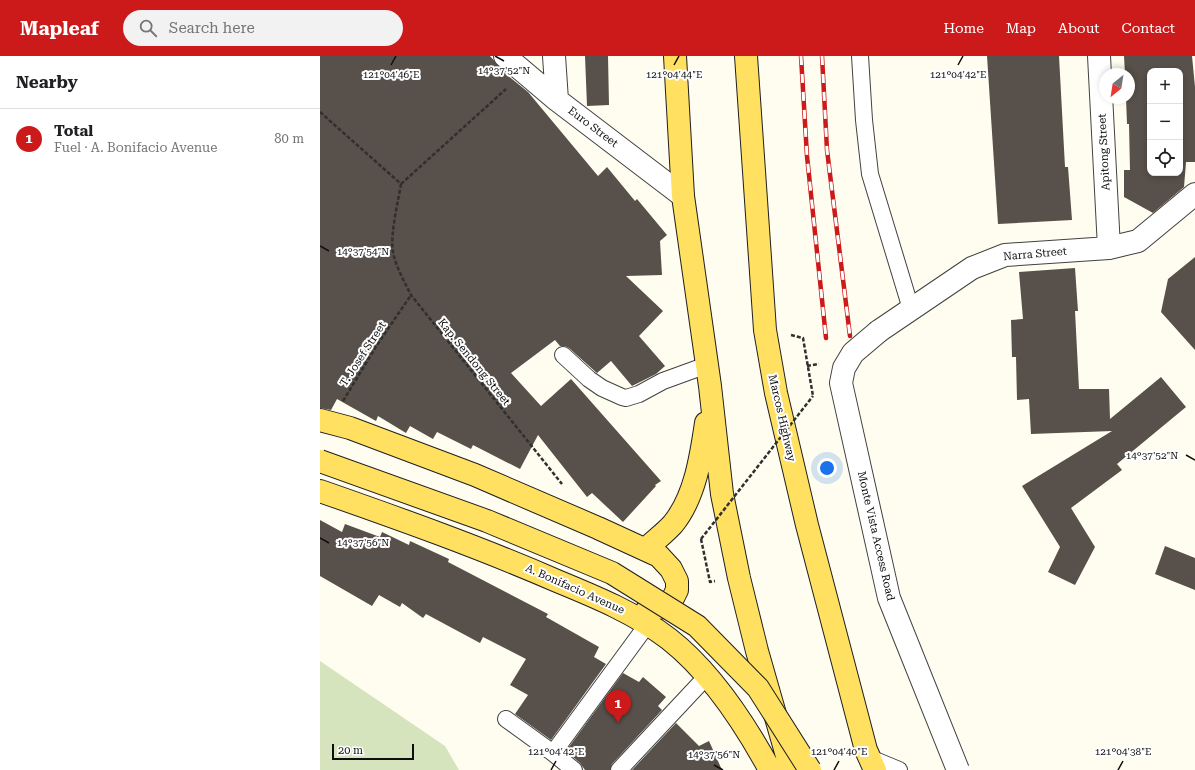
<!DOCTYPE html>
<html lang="en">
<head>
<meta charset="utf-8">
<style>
	body { margin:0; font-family:"Roboto Serif",serif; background:#f2f2f2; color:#202124 }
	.controls { position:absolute; right:12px; top:12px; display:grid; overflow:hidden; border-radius:8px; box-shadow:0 2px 6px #0003 }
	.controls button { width:36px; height:36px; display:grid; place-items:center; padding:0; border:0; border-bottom:1px solid #e0e0e0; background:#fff; color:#202124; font:20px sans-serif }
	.compass { position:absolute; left:779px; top:12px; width:36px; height:36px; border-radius:50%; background:#fff; box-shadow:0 2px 6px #0003; rotate:210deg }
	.scale { position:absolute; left:12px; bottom:10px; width:82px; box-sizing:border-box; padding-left:4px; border:2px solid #0e0e0e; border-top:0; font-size:11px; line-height:14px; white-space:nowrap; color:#0e0e0e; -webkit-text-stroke:3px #fff; paint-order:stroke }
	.you { position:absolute; left:507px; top:412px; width:14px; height:14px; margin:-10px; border:3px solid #fff; border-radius:50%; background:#1a73e8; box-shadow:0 0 0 6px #1a73e833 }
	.badge { display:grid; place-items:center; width:26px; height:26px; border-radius:50%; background:#cc1919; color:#fff; font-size:13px; font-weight:700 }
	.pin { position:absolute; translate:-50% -33px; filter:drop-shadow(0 1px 2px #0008) }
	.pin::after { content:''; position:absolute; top:21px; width:14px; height:12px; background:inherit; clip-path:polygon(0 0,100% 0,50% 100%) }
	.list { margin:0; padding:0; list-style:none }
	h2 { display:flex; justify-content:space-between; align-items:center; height:52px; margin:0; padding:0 16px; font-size:17px }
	h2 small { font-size:13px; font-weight:400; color:#757577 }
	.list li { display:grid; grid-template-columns:26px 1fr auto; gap:12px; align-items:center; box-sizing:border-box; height:60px; padding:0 16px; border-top:1px solid #e0e0e0 }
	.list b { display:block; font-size:15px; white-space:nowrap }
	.list p { margin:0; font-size:13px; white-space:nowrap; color:#757577 }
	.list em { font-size:13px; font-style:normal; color:#757577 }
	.icon { flex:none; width:22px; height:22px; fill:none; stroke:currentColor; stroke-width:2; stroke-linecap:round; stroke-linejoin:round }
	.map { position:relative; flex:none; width:875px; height:714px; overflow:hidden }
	header { display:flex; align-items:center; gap:24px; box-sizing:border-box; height:56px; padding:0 20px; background:#cc1919; color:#fff }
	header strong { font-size:19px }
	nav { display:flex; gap:22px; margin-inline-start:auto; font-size:14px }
	.search { width:280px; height:36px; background:#f2f2f2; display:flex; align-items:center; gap:10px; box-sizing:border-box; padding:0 14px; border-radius:22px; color:#757577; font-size:15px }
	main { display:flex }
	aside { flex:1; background:#fff }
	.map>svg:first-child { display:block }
	.cemetery { fill:#d6e4be }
	.building { fill:#58504a; fill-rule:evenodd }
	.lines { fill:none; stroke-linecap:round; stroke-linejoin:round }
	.service-casing { stroke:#414141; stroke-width:18 }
	.minor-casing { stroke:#414141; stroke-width:24 }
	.primary-casing { stroke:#1f1f1f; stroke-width:24 }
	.path { stroke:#303030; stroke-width:2.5; stroke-dasharray:4 2; stroke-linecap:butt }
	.service { stroke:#fff; stroke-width:16 }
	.minor { stroke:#fff; stroke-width:22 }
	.primary { stroke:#ffe060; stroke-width:22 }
	.rail-casing { stroke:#cc1919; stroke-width:4.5 }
	.rail { stroke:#fff; stroke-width:3; stroke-dasharray:9; stroke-linecap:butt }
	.minor-bridge-casing { stroke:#414141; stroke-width:24; stroke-linecap:butt }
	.primary-bridge-casing { stroke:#1f1f1f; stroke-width:24; stroke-linecap:butt }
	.path-bridge { stroke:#303030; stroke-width:2.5; stroke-dasharray:4 2; stroke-linecap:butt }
	.minor-bridge { stroke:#fff; stroke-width:22 }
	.primary-bridge { stroke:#ffe060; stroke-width:22 }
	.ticks { fill:none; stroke:#0e0e0e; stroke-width:1.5 }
	.labels { text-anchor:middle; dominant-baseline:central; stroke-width:4; stroke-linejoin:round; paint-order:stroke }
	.street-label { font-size:11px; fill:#0e0e0e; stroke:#fff }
	.ticks-label { font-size:10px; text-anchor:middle; fill:#0e0e0e; stroke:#fff; stroke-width:4; stroke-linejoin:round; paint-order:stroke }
</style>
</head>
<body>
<header>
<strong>Mapleaf</strong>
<div class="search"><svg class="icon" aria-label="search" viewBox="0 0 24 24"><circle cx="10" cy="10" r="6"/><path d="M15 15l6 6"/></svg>Search here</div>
<nav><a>Home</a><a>Map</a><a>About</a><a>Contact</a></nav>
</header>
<main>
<aside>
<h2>Nearby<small></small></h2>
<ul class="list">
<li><span class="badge">1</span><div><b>Total</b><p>Fuel · A. Bonifacio Avenue</p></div><em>80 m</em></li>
</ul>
</aside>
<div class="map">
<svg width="875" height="714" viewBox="0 0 875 714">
	<rect width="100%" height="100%" fill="#fffdf0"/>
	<path class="cemetery" d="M0,605L125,690L139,714H0Z"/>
	<path class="building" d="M0,0H170L186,18L208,36L278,120L287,111L315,145L317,143L347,179L340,185L342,219L306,220L343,255L319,280L345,310L336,318L312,330L291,305L277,317L249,292L245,290H240L235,284L191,317L221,350L251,323L341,425L335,429L336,430L303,466L272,437L267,441L218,379L200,413L153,389L151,393L117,376L113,383L90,370L86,377L58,360L56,365L17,343L11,354L0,352Z
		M265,0H288L289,49L267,50Z
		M667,0H739L745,111H748L752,164L678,168Z
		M804,0H872L875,31V106H866L864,131L833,157L804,141V114H810L809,68H807L806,42H809V18H805ZM830,15H860V117H830Z
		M875,201V294L841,256L848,223Z
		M755,212L758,255H755L759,333H789L790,363L841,321L866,351L797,408L802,414L751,452L775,491L755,529L728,516L740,491L702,430L792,375L711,378L709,343L697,344L696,301H692L691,264L703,263L699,216Z
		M0,464L22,476L25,468L60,481L62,476L89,489L90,485L129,503L128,506L228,558L226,561L279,591L274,601L286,608L231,684L195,658L208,639L190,629L206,603L163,581L160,587L106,558L103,562L82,547L80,551L59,539L52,550L0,520Z
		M845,490L875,502V534L835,518Z
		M303,617L319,626L323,621L346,641L338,650L342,654L292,708L290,714H265L260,707L246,695Z
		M356,667L379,690L389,685L402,714H312Z"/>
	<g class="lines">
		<defs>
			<path id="service" d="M540,0L544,64L550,118L591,253
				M243,299L269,323L282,332L302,341L306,342L319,338L343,325L387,309
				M186,663L233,697L254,714
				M233,697L327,569
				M550,702L579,714
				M299,714L387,620"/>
			<path id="minor" d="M185,0L237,44L363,140
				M234,0L237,44
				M779,0L789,192
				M559,275L652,212L685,199L789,192L818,185L875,138"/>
			<path id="primary" d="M355,0L363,140L390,330L402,438L419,522L437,595L471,714
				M426,0L445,274L456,337L487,469L546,694L555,714
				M0,364L30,372L155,419L278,472L339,500L351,513L357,525V534L352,544L344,551L327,554
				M0,435C80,463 159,491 237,525C276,541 315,557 349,583C391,616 425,668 450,714
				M326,493C334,485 345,477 353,468C375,441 381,401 386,367"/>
		</defs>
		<use href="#service" class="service-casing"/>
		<use href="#minor" class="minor-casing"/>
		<use href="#primary" class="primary-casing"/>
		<path class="path" d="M0,56L81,128
			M81,128C78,146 70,178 73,196C76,211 84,225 91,239L242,428
			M81,128L186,33
			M471,279L483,282L493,340
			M23,345L57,289L91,239
			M381,483L390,526L395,525"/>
		<use href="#service" class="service"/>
		<use href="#minor" class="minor"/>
		<use href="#primary" class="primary"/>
		<defs>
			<path id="rail" d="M481,0L487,100L506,282
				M502,0L507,94L530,280"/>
		</defs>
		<use href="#rail" class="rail-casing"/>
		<use href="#rail" class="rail"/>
		<defs>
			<path id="minor-bridge" d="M559,275L533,297L524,312L521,327L569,542L638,714"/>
			<path id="primary-bridge" d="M0,405L167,465L292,517L377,570L438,632L490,714"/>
		</defs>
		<use href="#minor-bridge" class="minor-bridge-casing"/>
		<use href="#primary-bridge" class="primary-bridge-casing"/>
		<path class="path-bridge" d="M487,310L499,308
			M381,483L493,340"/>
		<use href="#minor-bridge" class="minor-bridge"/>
		<use href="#primary-bridge" class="primary-bridge"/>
	</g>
	<path class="ticks" d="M175,0L184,5M71,9L76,0M354,9L359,0M638,9L643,0M0,190L9,195M866,399L875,404M0,482L9,487M394,709L403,714M231,714L236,705M514,714L519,705M798,714L803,705"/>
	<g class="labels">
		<g class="street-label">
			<text transform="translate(273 71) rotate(37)">Euro Street</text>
			<text transform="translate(784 96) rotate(-93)">Apitong Street</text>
			<text transform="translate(715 198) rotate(-5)">Narra Street</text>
			<text transform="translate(43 298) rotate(-57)">T. Josef Street</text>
			<text transform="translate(154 306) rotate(51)">Kap. Sendong Street</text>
			<text transform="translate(462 362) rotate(77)">Marcos Highway</text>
			<text transform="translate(556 480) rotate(77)">Monte Vista Access Road</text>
			<text transform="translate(255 533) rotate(24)">A. Bonifacio Avenue</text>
		</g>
	</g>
	<g class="ticks-label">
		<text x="184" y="18">14°37'52"N</text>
		<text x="71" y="22">121°04'46"E</text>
		<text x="354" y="22">121°04'44"E</text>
		<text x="638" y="22">121°04'42"E</text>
		<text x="43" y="199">14°37'54"N</text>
		<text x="832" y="403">14°37'52"N</text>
		<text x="43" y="490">14°37'56"N</text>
		<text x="236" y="699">121°04'42"E</text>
		<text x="519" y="699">121°04'40"E</text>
		<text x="803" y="699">121°04'38"E</text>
		<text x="394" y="702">14°37'56"N</text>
	</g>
</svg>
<div class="controls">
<button>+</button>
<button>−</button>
<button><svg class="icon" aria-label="locate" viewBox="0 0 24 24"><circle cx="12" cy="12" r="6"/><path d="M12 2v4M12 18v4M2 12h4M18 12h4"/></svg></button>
</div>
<svg class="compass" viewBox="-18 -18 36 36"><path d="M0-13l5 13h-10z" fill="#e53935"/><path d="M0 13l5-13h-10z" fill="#757577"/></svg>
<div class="scale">20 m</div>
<div class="you"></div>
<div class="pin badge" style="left:298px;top:667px">1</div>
</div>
</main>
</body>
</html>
